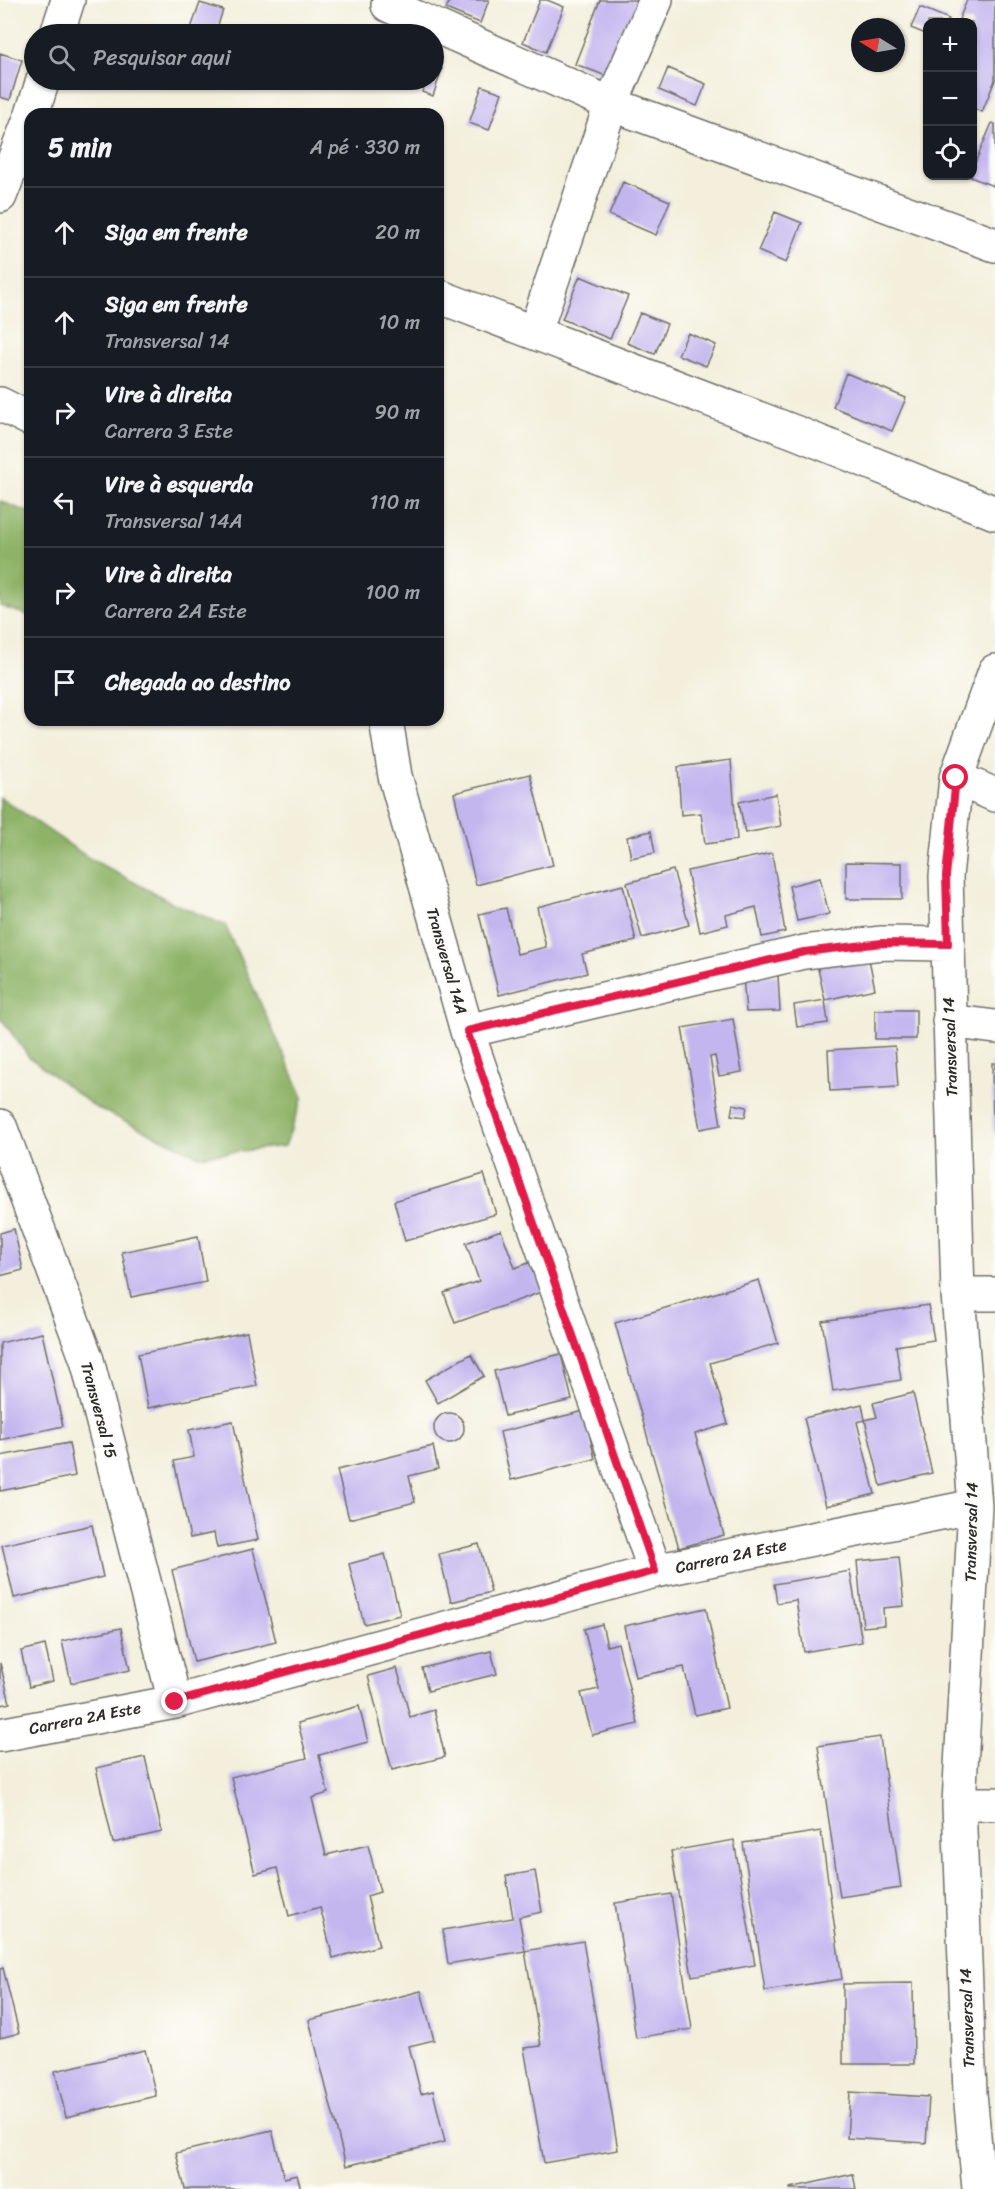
<!DOCTYPE html>
<html lang="pt">
<head>
<meta charset="utf-8">
<style>
	body { margin:0; font-family:Sriracha,sans-serif; background:#242831; color:#f1f3f6 }
	.controls { position:absolute; right:18px; top:18px; display:grid; overflow:hidden; border-radius:12px; box-shadow:0 2px 4px #0004 }
	.controls button { width:54px; height:54px; display:grid; place-items:center; padding:0; border:0; border-bottom:2px solid #363941; background:#171b24; color:#f1f3f6; font:30px sans-serif }
	.compass { position:absolute; left:851px; top:18px; width:54px; height:54px; border-radius:50%; background:#171b24; box-shadow:0 2px 4px #0004; rotate:281deg }
	.stop { position:absolute; width:18px; height:18px; margin:-14px; border:4px solid #e11d48; border-radius:50%; background:#fff }
	.stop.end { background:#e11d48; border-color:#fff; box-shadow:0 2px 6px #0008 }
	.list { margin:0; padding:0; list-style:none }
	h2 { display:flex; justify-content:space-between; align-items:center; height:78px; margin:0; padding:0 24px; font-size:26px }
	h2 small { font-size:20px; font-weight:400; color:#9ea1a6 }
	.list li { display:grid; grid-template-columns:39px 1fr auto; gap:18px; align-items:center; box-sizing:border-box; height:90px; padding:0 24px; border-top:2px solid #363941 }
	.list b { display:block; font-size:22px; white-space:nowrap }
	.list p { margin:0; font-size:20px; white-space:nowrap; color:#9ea1a6 }
	.list em { font-size:20px; font-style:normal; color:#9ea1a6 }
	.icon { flex:none; width:33px; height:33px; fill:none; stroke:currentColor; stroke-width:2; stroke-linecap:round; stroke-linejoin:round }
	.map { position:relative; flex:none; width:995px; height:2189px; overflow:hidden }
	.search { position:absolute; background:#171b24; box-shadow:0 2px 4px #0004; left:24px; top:24px; width:420px; height:66px; display:flex; align-items:center; gap:15px; box-sizing:border-box; padding:0 21px; border-radius:33px; color:#9ea1a6; font-size:22px }
	.panel { position:absolute; background:#171b24; box-shadow:0 2px 4px #0004; left:24px; top:108px; width:420px; height:618px; border-radius:18px }
	.map>svg:first-child { display:block }
	.forest { fill:#8eb368; stroke:#5c6f4a; stroke-width:1.5 }
	.building { fill:#c3b6ef }
	.lines { fill:none; stroke-linecap:round; stroke-linejoin:round }
	.minor-casing { stroke:#717069; stroke-width:36 }
	.minor { stroke:#fff; stroke-width:33 }
	.route { stroke:#e11d48; stroke-width:8 }
	.labels { text-anchor:middle; dominant-baseline:central; stroke-width:4.5; stroke-linejoin:round; paint-order:stroke }
	.street-label { font-size:16px; fill:#2b2b2b; stroke:#fdfcf7 }
</style>
</head>
<body>
<div class="map">
<svg width="995" height="2189" viewBox="0 0 995 2189">
	<rect width="100%" height="100%" fill="#fdfcf7"/>
	<filter id="ink" filterUnits="userSpaceOnUse"><feTurbulence type="fractalNoise" baseFrequency=".0167" numOctaves="2"/><feDisplacementMap in="SourceGraphic" scale="12" xChannelSelector="R" yChannelSelector="G"/><feConvolveMatrix kernelMatrix="1 2 1 2 8 2 1 2 1" color-interpolation-filters="sRGB"/></filter>
	<filter id="wash" filterUnits="userSpaceOnUse"><feTurbulence type="fractalNoise" baseFrequency=".008" numOctaves="4" result="noise"/><feDisplacementMap in="SourceGraphic" scale="24" xChannelSelector="R" yChannelSelector="G"/><feGaussianBlur stdDeviation="1.35" result="paint"/><feColorMatrix in="noise" values="0 0 0 0 0 0 0 0 0 0 0 0 0 0 0 0 0 1.4 0 .05"/><feComposite in="paint" operator="in"/></filter>
	<g filter="url(#wash)">
		<rect width="100%" height="100%" fill="#f3efdc"/>
		<path class="forest" d="M0,501L30,513V616L0,606Z
			M0,797L89,858L171,902L225,925L303,1097L285,1146L199,1156L95,1107L29,1057L0,1017Z"/>
		<g id="blocks">
			<path class="building" d="M450,0H489L480,23L446,9Z
				M540,0H547L564,7L546,52L523,42Z
				M600,0H639L609,77L575,64Z
				M967,0H995V80L982,112L972,108V22H958Z
				M200,3L223,10L215,34H189Z
				M920,7L949,19L947,22H928V35L911,28Z
				M0,53L22,60L10,100L0,97Z
				M434,65L442,69L433,96L422,92L427,80H434Z
				M668,68L706,84L697,106L659,90Z
				M366,80H387L385,86Z
				M482,86L502,93L489,130L469,123Z
				M992,123L995,124V180L993,186L968,176H972V170Z
				M623,182L670,201L656,235L609,215Z
				M775,212L802,223L786,263L758,251Z
				M580,276L628,296L610,339L562,319Z
				M640,313L667,324L655,354L627,343Z
				M688,333L716,345L706,366L678,355Z
				M846,373L906,398L892,431L833,407Z
				M731,760L737,840L705,844L701,813L681,815L678,767Z
				M530,774L553,865L476,885L454,793Z
				M776,794L781,826L745,833L739,802Z
				M651,831L655,853L631,858L627,837Z
				M772,853L785,932L762,937L756,907L726,915L728,925L700,932L687,871Z
				M846,862L902,863V899H846Z
				M673,870L689,925L642,938L627,883Z
				M820,878L829,914L797,921L789,886Z
				M623,885L636,941L582,954L587,973L499,995L479,914L506,908L517,954L546,947L537,907Z
				M867,949L875,989L825,1000L816,960Z
				M778,975L780,1011L746,1012L743,977Z
				M825,1000L828,1023L797,1027L794,1005Z
				M875,1010H916V1039H875Z
				M733,1019L742,1072L719,1076L715,1056L710,1057L721,1125L700,1129L682,1028Z
				M895,1046L898,1087L830,1091L828,1050Z
				M992,1063H995V1132H993Z
				M733,1104L747,1107L745,1117L731,1115Z
				M484,1174L496,1214L405,1241L394,1201Z
				M14,1229L23,1270L0,1276V1233Z
				M501,1230L515,1268L534,1261L544,1291L455,1323L444,1293L479,1281L466,1243Z
				M198,1236L206,1282L131,1297L122,1252Z
				M759,1280L778,1343L710,1363L728,1424L695,1434L724,1535L679,1548L615,1323Z
				M928,1305L934,1340L896,1346L901,1380L833,1391L822,1321Z
				M247,1332L257,1386L148,1408L138,1354Z
				M42,1333L63,1426L0,1440V1343Z
				M471,1354L484,1376L438,1403L425,1380Z
				M561,1354L572,1400L505,1416L494,1371Z
				M913,1393L932,1473L881,1486L865,1420L857,1422L875,1494L826,1506L804,1418L862,1404L865,1420L877,1417L873,1403Z
				M584,1411L595,1459L511,1480L500,1432Z
				M434 1428a15 15 0 1 1 30 0a15 15 0 1 1-30 0Z
				M233,1421L258,1540L217,1548L214,1533L190,1538L174,1461L194,1457L189,1430Z
				M69,1443L75,1476L0,1491V1456Z
				M433,1446L438,1469L409,1476L415,1502L349,1519L337,1470Z
				M92,1525L103,1577L14,1598L2,1545Z
				M479,1544L491,1592L451,1602L439,1554Z
				M253,1549L276,1642L194,1662L172,1570Z
				M385,1554L400,1615L364,1624L349,1564Z
				M899,1557L904,1606L883,1608L884,1625L863,1627L857,1561Z
				M850,1571L862,1642L804,1652L796,1600L777,1603L774,1584Z
				M706,1608L727,1708L695,1715L684,1667L635,1677L624,1626Z
				M602,1624L607,1646L618,1643L638,1724L592,1735L581,1693L599,1689L584,1629Z
				M121,1628L130,1670L71,1683L62,1641Z
				M45,1645L53,1681L29,1687L21,1651Z
				M491,1651L497,1674L428,1691L422,1668Z
				M0,1663L10,1703L0,1705Z
				M397,1668L410,1717L434,1710L445,1757L392,1770L368,1676Z
				M359,1706L368,1742L319,1755L328,1793L312,1798L326,1855L368,1845L380,1892L367,1896L379,1946L333,1958L320,1907L289,1916L277,1868L255,1874L231,1777L307,1758L298,1723Z
				M880,1737L901,1888L840,1897L818,1746Z
				M145,1757L162,1832L113,1843L96,1768Z
				M821,1831L842,1979L765,1991L743,1843Z
				M734,1840L755,1965L692,1976L671,1851Z
				M535,1871L542,1912L519,1917L525,1951L583,1941L618,2150L544,2163L524,2048L541,2046L525,1951L448,1964L443,1930L513,1918L506,1876Z
				M671,1894L692,2029L636,2038L615,1903Z
				M3,1968L19,2033L0,2038V1969Z
				M913,1983L914,2064H843V1984Z
				M421,1991L434,2040L409,2046L421,2094L433,2091L445,2142L346,2166L309,2020Z
				M145,2050L156,2096L66,2117L55,2071Z
				M850,2092L929,2097L926,2143L847,2138Z
				M272,2130L284,2178L297,2175L301,2189H185L176,2153Z
				M853,2174L856,2189H790V2188Z"/>
		</g>
	</g>
	<g filter="url(#ink)">
		<use href="#blocks" fill-opacity="0" stroke="#717069" stroke-width="1.5"/>
		<g class="lines">
			<defs>
				<path id="minor" d="M388,5L611,104L995,245
					M57,34L68,0
					M32,114L43,80
					M0,196L30,119
					M438,296L797,433L995,513
					M535,332L611,104L656,0
					M0,404L30,419
					M386,720L395,776L467,1031L655,1571
					M956,778L995,795
					M949,1021L995,1027
					M467,1031L804,952L882,943L947,944
					M0,1126L87,1360L175,1702
					M958,1294H995
					M0,1735L175,1702L655,1571L975,1506
					M959,1804H995
					M979,2189L970,2093L959,1804L975,1506L958,1294L946,876L956,778L995,671"/>
			</defs>
			<use href="#minor" class="minor-casing"/>
			<use href="#minor" class="minor"/>
		</g>
	</g>
	<g class="lines" filter="url(#ink)">
		<path class="route" d="M175,1702L655,1571L467,1031L804,952L882,943L948,944L946,876L956,778"/>
	</g>
	<g class="labels">
		<g class="street-label">
			<text transform="translate(447 961) rotate(74)">Transversal 14A</text>
			<text transform="translate(950 1047) rotate(-92)">Transversal 14</text>
			<text transform="translate(99 1410) rotate(75)">Transversal 15</text>
			<text transform="translate(971 1532) rotate(-89)">Transversal 14</text>
			<text transform="translate(731 1556) rotate(-12)">Carrera 2A Este</text>
			<text transform="translate(85 1718) rotate(-11)">Carrera 2A Este</text>
			<text transform="translate(967 2018) rotate(-92)">Transversal 14</text>
		</g>
	</g>
</svg>
<div class="controls">
<button>+</button>
<button>−</button>
<button><svg class="icon" aria-label="locate" viewBox="0 0 24 24"><circle cx="12" cy="12" r="6"/><path d="M12 2v4M12 18v4M2 12h4M18 12h4"/></svg></button>
</div>
<svg class="compass" viewBox="-18 -18 36 36"><path d="M0-13l5 13h-10z" fill="#e53935"/><path d="M0 13l5-13h-10z" fill="#9ea1a6"/></svg>
<div class="stop" style="left:956px;top:778px"></div>
<div class="stop end" style="left:175px;top:1702px"></div>
<div class="search"><svg class="icon" aria-label="search" viewBox="0 0 24 24"><circle cx="10" cy="10" r="6"/><path d="M15 15l6 6"/></svg>Pesquisar aqui</div>
<section class="panel">
<h2>5 min<small>A pé · 330 m</small></h2>
<ul class="list">
<li><svg class="icon" aria-label="ahead" viewBox="0 0 24 24"><path d="M12 20V5M6 11l6-6 6 6"/></svg><div><b>Siga em frente</b></div><em>20 m</em></li>
<li><svg class="icon" aria-label="ahead" viewBox="0 0 24 24"><path d="M12 20V5M6 11l6-6 6 6"/></svg><div><b>Siga em frente</b><p>Transversal 14</p></div><em>10 m</em></li>
<li><svg class="icon" aria-label="right" viewBox="0 0 24 24"><path d="M7 20v-9h11M14 6l5 5-5 5"/></svg><div><b>Vire à direita</b><p>Carrera 3 Este</p></div><em>90 m</em></li>
<li><svg class="icon" aria-label="left" viewBox="0 0 24 24"><path d="M17 20v-9H6M10 6l-5 5 5 5"/></svg><div><b>Vire à esquerda</b><p>Transversal 14A</p></div><em>110 m</em></li>
<li><svg class="icon" aria-label="right" viewBox="0 0 24 24"><path d="M7 20v-9h11M14 6l5 5-5 5"/></svg><div><b>Vire à direita</b><p>Carrera 2A Este</p></div><em>100 m</em></li>
<li><svg class="icon" aria-label="arrive" viewBox="0 0 24 24"><path d="M6 21V4h12l-3 4 3 4H6"/></svg><div><b>Chegada ao destino</b></div></li>
</ul>
</section>
</div>
</body>
</html>
